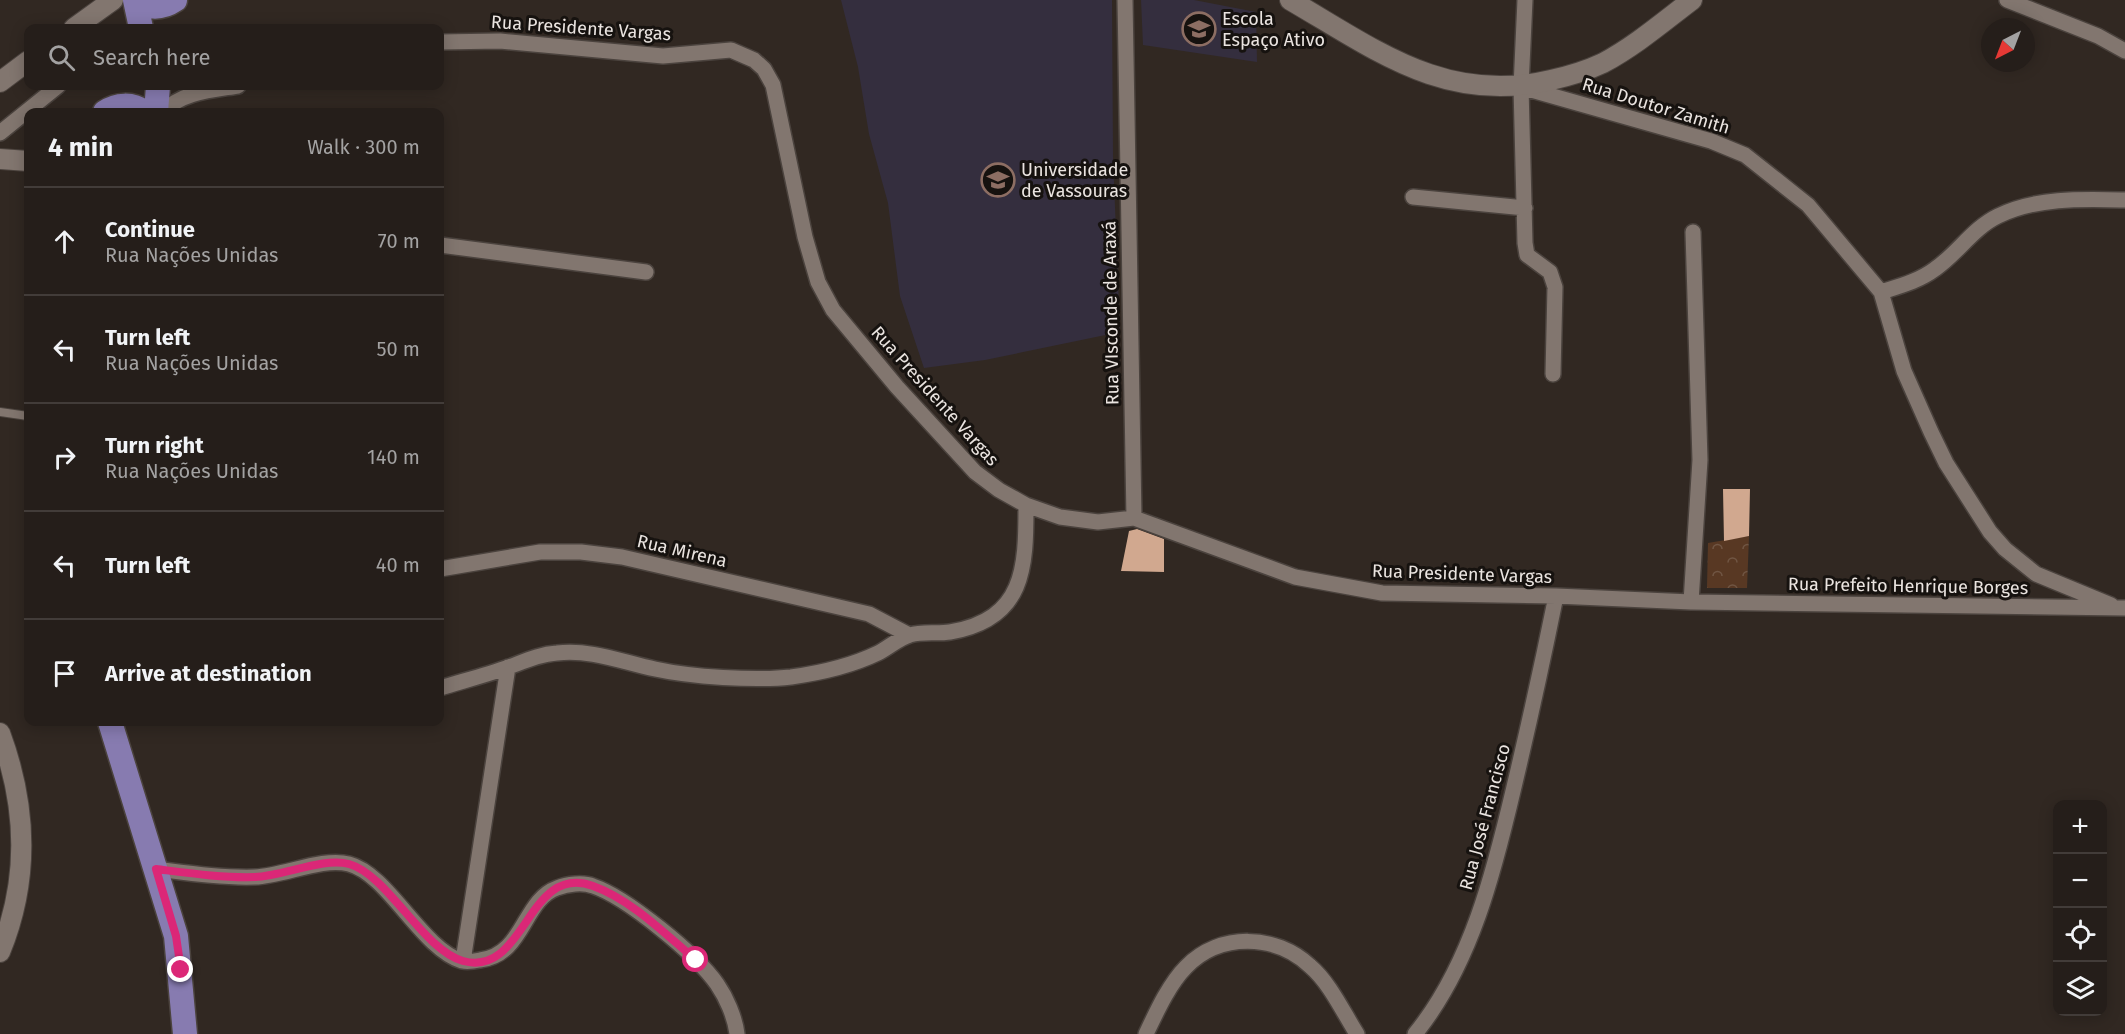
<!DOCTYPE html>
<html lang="en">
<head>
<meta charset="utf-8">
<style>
	body { margin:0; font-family:"Fira Sans",sans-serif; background:#2d2723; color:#f1f3f6 }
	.controls { position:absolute; right:18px; bottom:18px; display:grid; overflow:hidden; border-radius:12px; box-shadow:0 3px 15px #0003 }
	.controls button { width:54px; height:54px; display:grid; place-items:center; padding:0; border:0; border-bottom:2px solid #423c39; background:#251e1a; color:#f1f3f6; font:30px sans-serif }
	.compass { position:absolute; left:1981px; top:18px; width:54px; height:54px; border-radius:50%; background:#251e1a; box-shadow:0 3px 15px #0003; rotate:222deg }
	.stop { position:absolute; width:18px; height:18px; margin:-14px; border:4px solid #db2777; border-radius:50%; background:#fff }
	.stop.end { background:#db2777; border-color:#fff; box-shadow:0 2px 6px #0008 }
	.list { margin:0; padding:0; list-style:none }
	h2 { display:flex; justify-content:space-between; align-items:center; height:78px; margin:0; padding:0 24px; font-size:26px }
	h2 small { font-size:20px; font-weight:400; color:#a3a2a2 }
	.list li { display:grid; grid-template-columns:39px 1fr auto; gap:18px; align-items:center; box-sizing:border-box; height:108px; padding:0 24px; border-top:2px solid #423c39 }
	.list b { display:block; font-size:22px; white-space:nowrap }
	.list p { margin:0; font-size:20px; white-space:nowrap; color:#a3a2a2 }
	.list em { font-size:20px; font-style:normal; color:#a3a2a2 }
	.icon { flex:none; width:33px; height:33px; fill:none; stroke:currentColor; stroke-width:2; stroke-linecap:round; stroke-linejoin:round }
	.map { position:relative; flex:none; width:2125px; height:1034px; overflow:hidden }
	.search { position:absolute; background:#251e1a; box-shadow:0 3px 15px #0003; left:24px; top:24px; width:420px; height:66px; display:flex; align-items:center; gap:15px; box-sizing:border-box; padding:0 21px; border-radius:12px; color:#a3a2a2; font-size:22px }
	.panel { position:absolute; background:#251e1a; box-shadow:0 3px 15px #0003; left:24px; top:108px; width:420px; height:618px; border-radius:12px }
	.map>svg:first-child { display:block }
	.education { fill:#342e3e }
	.park { fill:url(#park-crowns) }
	.building { fill:#d1a88f }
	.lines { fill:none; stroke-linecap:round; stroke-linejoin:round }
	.service-casing { stroke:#4b433e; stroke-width:10 }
	.minor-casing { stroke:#4b433e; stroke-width:18 }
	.tertiary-casing { stroke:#4b433e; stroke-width:22 }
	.primary-casing { stroke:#4b433e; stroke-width:27 }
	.service { stroke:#82766f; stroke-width:8 }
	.minor { stroke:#82766f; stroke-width:15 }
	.tertiary { stroke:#82766f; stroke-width:20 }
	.primary { stroke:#877bb0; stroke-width:24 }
	.route { stroke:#db2777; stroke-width:8 }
	.labels { text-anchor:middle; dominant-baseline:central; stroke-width:6; stroke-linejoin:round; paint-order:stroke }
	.poi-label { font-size:18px; fill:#eae4e0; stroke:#16120f; text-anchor:start }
	.street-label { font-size:18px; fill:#eae4e0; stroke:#16120f }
</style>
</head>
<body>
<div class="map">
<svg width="2125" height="1034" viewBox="0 0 2125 1034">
	<defs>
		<pattern id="park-crowns" width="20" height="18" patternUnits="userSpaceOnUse" patternTransform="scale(1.5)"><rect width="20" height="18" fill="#583823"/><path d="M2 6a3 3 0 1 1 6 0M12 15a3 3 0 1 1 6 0" fill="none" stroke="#705543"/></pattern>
	</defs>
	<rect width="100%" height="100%" fill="#312822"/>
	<path class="education" d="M841,0H1112L1113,157L1120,332L985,360L924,368L900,296L888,203L869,134L858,67Z
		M1141,0H1194L1256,12L1257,62L1143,45Z"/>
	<path class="park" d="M1749,536L1747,588H1707L1708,543Z"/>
	<path class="building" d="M1723,489H1750L1749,536L1724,541Z
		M1137,529L1164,539V572L1121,571L1129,531Z"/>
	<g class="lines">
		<defs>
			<path id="service" d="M0,412L28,416"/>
			<path id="minor" d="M1125,0L1134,518
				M1525,0L1521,87L1525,243L1527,255L1550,272L1555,287L1553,374
				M2007,0L2098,36L2125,51
				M440,42L500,41L663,56L731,50L754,60L764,69L773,85L805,237L818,282L833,310L897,387L975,472L999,490L1026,505L1060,517L1098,522L1134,518L1295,577L1382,593L1556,596L1691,602L2125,608
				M1521,87L1711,141L1745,155L1808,205L1881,292L1904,371L1931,432L1946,463L1990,532L2005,549L2036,574L2111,605
				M164,112C180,92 214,90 238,86
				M0,133L58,86
				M1413,197L1525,208
				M440,245L646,272
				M1881,292C1900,286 1919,281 1935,269C1958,253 1973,228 1998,216C2036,197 2084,199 2125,200
				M440,569L540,552H581L622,557L869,614L909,635
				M1691,602L1700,460L1693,232
				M440,688C463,681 486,675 509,667C525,661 540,654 557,653C591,649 622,662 655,669C691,677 755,681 791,677C820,673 851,666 878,653C888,648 899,638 910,635C922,631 937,634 950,632C1025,619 1026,568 1026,505
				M156,869C188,873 222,878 255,877C284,876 322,857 349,864C388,874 422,949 462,961C467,962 475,961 480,960C524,955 523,900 557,888C567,884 583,882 593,886C626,897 696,954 717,984C726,997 735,1017 737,1034
				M463,961L508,667
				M1146,1034C1156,1013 1169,984 1186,967C1220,932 1276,934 1310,966C1330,983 1343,1012 1357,1034
				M1415,1034C1471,965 1494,872 1514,787C1529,724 1543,660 1556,596"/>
			<path id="tertiary" d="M1290,0C1376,50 1446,105 1551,80C1569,76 1586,71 1603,63C1635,46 1663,22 1692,0
				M74,28L113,0
				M0,82L28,61
				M0,159L28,161
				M0,733C27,806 30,879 0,952"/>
			<path id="primary" d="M135,0C148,9 162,9 175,0
				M135,0L141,28
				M105,112C117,104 132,103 144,112
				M156,112L158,86
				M110,722L176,936L185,1034"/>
		</defs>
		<use href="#service" class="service-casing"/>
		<use href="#minor" class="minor-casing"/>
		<use href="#tertiary" class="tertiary-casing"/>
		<use href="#primary" class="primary-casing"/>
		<use href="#service" class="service"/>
		<use href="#minor" class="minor"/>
		<use href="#tertiary" class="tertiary"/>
		<use href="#primary" class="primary"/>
	</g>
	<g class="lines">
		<path class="route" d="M181,970L176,936L156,869C188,873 222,878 255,877C284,876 323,857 349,864C388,875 423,950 463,961C526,978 527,862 593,886C632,900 665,934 696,960"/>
	</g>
	<defs>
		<symbol id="school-ring" viewBox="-11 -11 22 22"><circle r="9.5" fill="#16120f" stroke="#8d6e63" stroke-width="1.5"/><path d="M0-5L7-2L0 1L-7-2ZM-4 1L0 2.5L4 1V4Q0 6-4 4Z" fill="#8d6e63"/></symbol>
		<symbol id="university-ring" viewBox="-11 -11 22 22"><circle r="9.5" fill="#16120f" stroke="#8d6e63" stroke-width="1.5"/><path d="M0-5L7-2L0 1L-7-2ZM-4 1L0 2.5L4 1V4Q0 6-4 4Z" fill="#8d6e63"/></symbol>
	</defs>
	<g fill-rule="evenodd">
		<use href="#school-ring" x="1180" y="10" width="38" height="38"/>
		<use href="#university-ring" x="979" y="161" width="38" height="38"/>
	</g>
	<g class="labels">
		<g class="poi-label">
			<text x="1222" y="19">Escola<tspan x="1222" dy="21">Espaço Ativo</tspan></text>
			<text x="1021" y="170">Universidade<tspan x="1021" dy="21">de Vassouras</tspan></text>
		</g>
		<g class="street-label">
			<text transform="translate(581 28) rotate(4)">Rua Presidente Vargas</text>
			<text transform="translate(1656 106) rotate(17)">Rua Doutor Zamith</text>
			<text transform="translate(1111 313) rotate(-91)">Rua VIsconde de Araxá</text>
			<text transform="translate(935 396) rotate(48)">Rua Presidente Vargas</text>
			<text transform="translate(682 551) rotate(13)">Rua Mirena</text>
			<text transform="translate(1462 574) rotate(2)">Rua Presidente Vargas</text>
			<text transform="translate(1908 586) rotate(1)">Rua Prefeito Henrique Borges</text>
			<text transform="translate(1485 817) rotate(-75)">Rua José Francisco</text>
		</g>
	</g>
</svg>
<div class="controls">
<button>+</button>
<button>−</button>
<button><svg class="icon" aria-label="locate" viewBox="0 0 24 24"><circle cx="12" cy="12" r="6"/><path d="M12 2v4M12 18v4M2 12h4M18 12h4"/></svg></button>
<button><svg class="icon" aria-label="layers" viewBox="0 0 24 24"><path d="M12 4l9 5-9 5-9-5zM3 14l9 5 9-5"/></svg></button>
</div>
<svg class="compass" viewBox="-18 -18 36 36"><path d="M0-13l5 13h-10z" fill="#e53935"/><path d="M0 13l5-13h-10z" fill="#a3a2a2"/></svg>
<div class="stop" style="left:696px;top:960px"></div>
<div class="stop end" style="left:181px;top:970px"></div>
<div class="search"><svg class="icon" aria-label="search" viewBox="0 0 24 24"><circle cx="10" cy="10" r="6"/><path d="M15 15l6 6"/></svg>Search here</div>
<section class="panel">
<h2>4 min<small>Walk · 300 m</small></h2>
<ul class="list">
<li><svg class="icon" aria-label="ahead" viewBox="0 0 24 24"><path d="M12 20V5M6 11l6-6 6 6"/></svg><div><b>Continue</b><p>Rua Nações Unidas</p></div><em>70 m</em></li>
<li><svg class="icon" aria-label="left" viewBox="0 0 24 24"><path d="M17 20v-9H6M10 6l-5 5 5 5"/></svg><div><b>Turn left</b><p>Rua Nações Unidas</p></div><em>50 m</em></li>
<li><svg class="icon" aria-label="right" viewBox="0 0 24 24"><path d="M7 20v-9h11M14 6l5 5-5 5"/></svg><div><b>Turn right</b><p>Rua Nações Unidas</p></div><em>140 m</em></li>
<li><svg class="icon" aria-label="left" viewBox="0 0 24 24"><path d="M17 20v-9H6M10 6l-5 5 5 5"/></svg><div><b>Turn left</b></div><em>40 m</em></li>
<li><svg class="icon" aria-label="arrive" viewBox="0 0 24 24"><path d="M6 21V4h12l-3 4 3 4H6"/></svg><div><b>Arrive at destination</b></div></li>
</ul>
</section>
</div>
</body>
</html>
